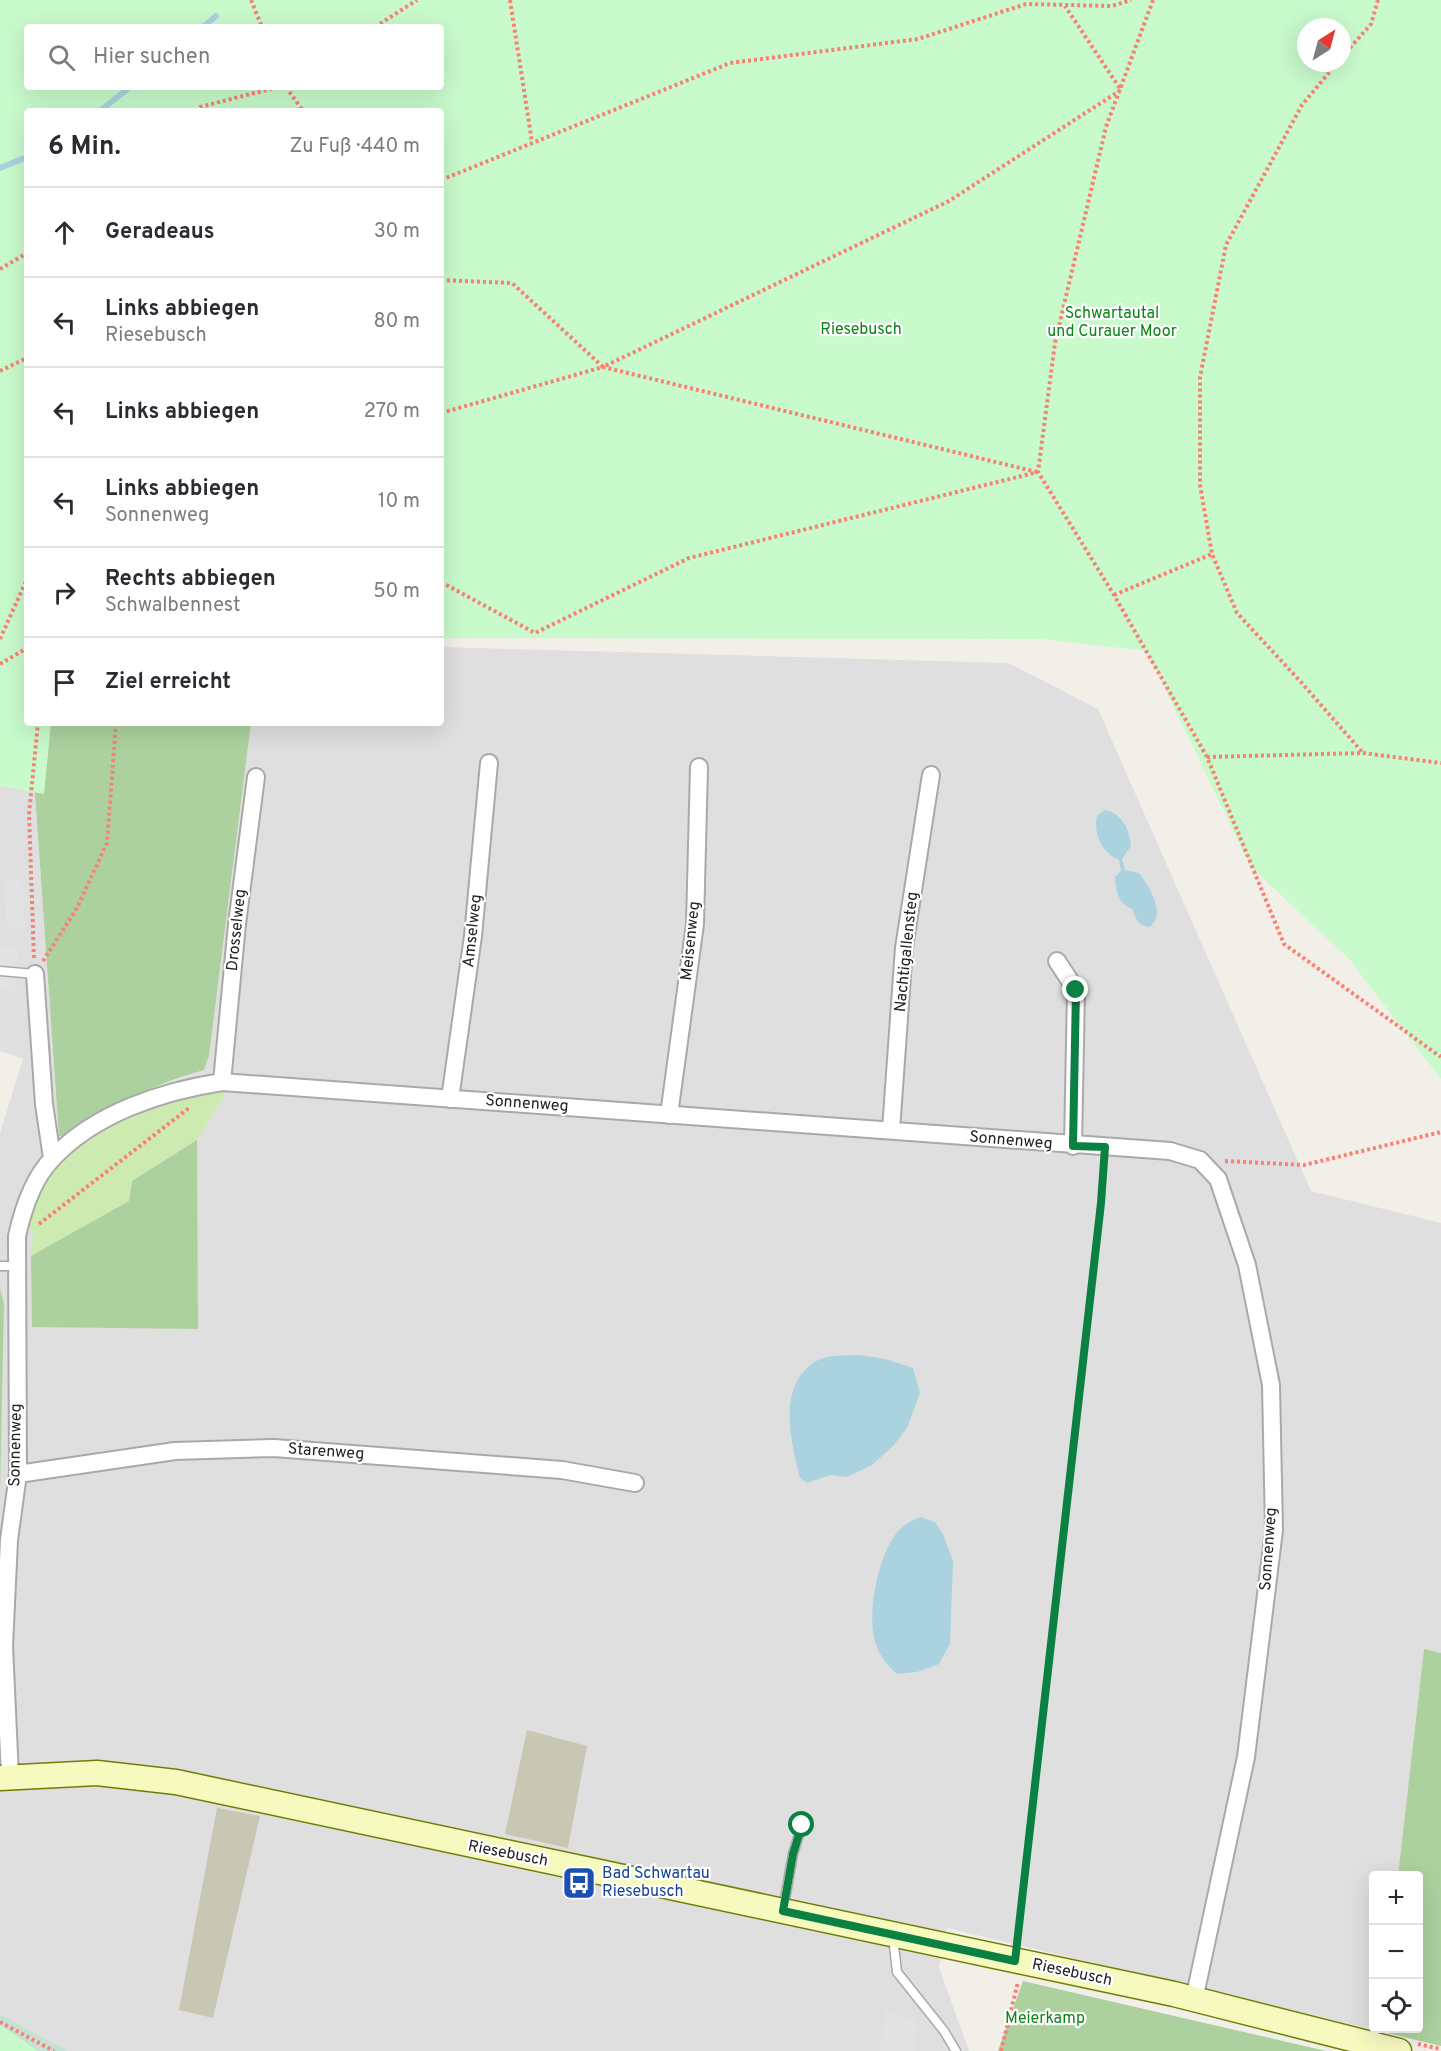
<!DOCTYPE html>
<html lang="de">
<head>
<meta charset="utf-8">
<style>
	body { margin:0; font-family:Overpass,sans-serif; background:#f7f7f7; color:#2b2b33 }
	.controls { position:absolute; right:18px; bottom:18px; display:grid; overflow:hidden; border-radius:6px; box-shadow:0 6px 24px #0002 }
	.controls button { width:54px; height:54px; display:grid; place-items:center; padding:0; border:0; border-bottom:2px solid #e1e1e2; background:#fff; color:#2b2b33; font:30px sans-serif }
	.compass { position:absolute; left:1297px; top:18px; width:54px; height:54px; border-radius:50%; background:#fff; box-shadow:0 6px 24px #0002; rotate:36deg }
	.stop { position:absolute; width:18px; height:18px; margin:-14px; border:4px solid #0b8043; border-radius:50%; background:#fff }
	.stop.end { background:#0b8043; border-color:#fff; box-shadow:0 2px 6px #0008 }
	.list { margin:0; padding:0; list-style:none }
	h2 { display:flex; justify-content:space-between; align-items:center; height:78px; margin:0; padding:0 24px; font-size:26px }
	h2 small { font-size:20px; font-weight:400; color:#7c7c81 }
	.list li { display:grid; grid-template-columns:39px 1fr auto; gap:18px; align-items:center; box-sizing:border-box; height:90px; padding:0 24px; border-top:2px solid #e1e1e2 }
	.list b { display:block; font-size:22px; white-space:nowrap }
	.list p { margin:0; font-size:20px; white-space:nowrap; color:#7c7c81 }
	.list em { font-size:20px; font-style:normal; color:#7c7c81 }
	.icon { flex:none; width:33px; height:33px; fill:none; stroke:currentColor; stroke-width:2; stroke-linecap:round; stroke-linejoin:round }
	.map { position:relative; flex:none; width:1441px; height:2051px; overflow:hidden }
	.search { position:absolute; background:#fff; box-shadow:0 6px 24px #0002; left:24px; top:24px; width:420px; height:66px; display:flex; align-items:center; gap:15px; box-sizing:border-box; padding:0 21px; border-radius:6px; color:#7c7c81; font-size:22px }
	.panel { position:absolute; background:#fff; box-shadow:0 6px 24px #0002; left:24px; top:108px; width:420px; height:618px; border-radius:6px }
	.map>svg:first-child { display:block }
	.residential { fill:#e0dfdf }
	.construction { fill:#c7c7b4 }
	.grass { fill:#cdebb0 }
	.forest { fill:#add19e }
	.wetland { fill:#c6e0d4 }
	.park { fill:#c8facc; fill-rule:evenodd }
	.parking { fill:#e2e2e2 }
	.water { fill:#aad3df }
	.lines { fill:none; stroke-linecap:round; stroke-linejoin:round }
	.stream { stroke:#aad3df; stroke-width:6 }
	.lane-casing { stroke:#a9a9a9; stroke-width:11 }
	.street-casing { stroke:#a9a9a9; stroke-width:20 }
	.secondary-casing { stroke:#707d05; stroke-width:27 }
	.path { stroke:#fa8072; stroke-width:4; stroke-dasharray:3 3; stroke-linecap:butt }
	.lane { stroke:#fff; stroke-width:8 }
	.street { stroke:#fff; stroke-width:16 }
	.secondary { stroke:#f7fabf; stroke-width:24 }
	.route { stroke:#0b8043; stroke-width:8 }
	.labels { text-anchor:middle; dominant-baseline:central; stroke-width:4.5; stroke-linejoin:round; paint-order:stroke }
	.park-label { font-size:16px; fill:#0c8416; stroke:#fff }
	.street-label { font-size:16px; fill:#222; stroke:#fff }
	.transit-label { font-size:16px; fill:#164399; stroke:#fff; text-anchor:start }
</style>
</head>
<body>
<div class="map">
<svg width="1441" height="2051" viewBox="0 0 1441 2051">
	<rect width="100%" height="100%" fill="#f2efe9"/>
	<path class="residential" d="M441,647L1008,663L1098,709L1311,1191L1441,1223V1653L1424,1650L1398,1875L1374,1876V2028L1380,2029L1379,2031L947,1928L939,1967L969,2051H68L0,2014V1133L23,1059L0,1051V780H34L59,1136L63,1137L86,1120L136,1094L204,1070L209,1056L251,723H441Z"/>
	<path class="construction" d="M527,1730L587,1746L568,1848L505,1834Z
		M217,1808L260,1816L213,2018L179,2010Z"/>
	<path class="grass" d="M227,1091L197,1140L132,1181L129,1201L31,1256L33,1233L27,1224C35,1204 43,1179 58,1162C90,1127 180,1092 227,1091Z"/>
	<path class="forest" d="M0,132L27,723H251L209,1056L204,1070C153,1085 105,1106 63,1137L59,1136L34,780H0Z
		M197,1140L198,1329L32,1327L31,1256L129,1201L132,1181Z
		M0,1288L4,1304L0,1495Z
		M1424,1649L1441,1653V2046L1379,2031L1380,2029L1418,2028V1876L1398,1875Z
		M1023,1981L1326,2051H998Z"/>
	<path class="wetland" d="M0,2014L68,2051H0Z"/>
	<path class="park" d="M0,0H1441V1079L1349,959L1250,866L1147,651L1041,639L441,638V111H27V723H51L44,794L0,786ZM27,27H441V87H27ZM1306,27H1342V63H1306Z
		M0,2025L38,2051H0Z"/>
	<path class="parking" d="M22,878L25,927L7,928L4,879Z
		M0,946L19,948L15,992L0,990Z
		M885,2011L917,2020L915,2051H880Z"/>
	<path class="water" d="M1104,810C1121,812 1130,830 1131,846L1122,859L1125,870L1139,873C1150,888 1166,913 1150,927C1138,926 1136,919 1132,909C1118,903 1116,892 1115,877L1121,871L1119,860C1102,853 1093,834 1097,816Z
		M859,1355L886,1359L913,1368L920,1393L907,1428L893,1446L872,1465L847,1477L830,1475L807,1483L800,1478C791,1442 777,1389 813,1363C826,1354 844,1356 859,1355Z
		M920,1517L935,1522L943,1534L953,1561L950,1644L939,1664L917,1672L897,1674C887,1665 880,1657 876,1644C865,1616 879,1544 904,1526C908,1522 915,1520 920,1517Z"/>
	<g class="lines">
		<path class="stream" d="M203,27L216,16
			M100,111L130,87
			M0,168L27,157"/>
		<defs>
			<path id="lane" d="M0,971L35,974
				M0,1266H15
				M783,1910L793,1854L802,1825
				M893,1937L897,1972L944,2031L956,2051"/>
			<path id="street" d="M1057,961L1076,990L1073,1146
				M35,974L44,1104L52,1158
				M222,1082L237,924L256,777
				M450,1099L473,936L489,763
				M669,1115L695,924L699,767
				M891,1130L904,948L931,775
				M18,1474L175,1451L274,1448L562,1470L635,1483
				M10,1776L4,1646L9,1540L18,1474L17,1236C23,1209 33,1178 53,1158C95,1113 163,1091 222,1082L1170,1151L1200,1160L1218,1179L1247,1265L1271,1385L1274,1530L1246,1757L1194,2000"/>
			<path id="secondary" d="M0,1778L97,1773L176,1782L1174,1994L1399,2051"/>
		</defs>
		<use href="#lane" class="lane-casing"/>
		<use href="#street" class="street-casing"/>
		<use href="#secondary" class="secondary-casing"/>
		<path class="path" d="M251,0L262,27
			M510,0L532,142
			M1153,0L1106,127L1055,343L1038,472L1114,595L1207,757L1284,944L1441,1057
			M375,27L417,0
			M1342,57L1371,24L1378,0
			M1337,63L1302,105L1226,245L1200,377V485L1212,554L1237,613L1300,681L1363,753
			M286,87L303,111
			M195,111L200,107L278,87
			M441,180L730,63L918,39L1026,4L1112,6L1131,0
			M0,269L27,253
			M441,280L512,283L603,367L949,201L1121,90L1065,6
			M0,371L27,358
			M441,413L603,367L1037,472
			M441,582L535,633L689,558L1038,472
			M1114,595L1212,554
			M0,639L27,579
			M0,664L27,648
			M1207,757L1363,753L1441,763
			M34,958L29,814L38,723
			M43,961L77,908L107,843L116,723
			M1225,1161L1304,1165L1441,1132
			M39,1224L189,1108
			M1017,1939L1104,1162
			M0,2022L54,2051
			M1418,2044L1441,2049
			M1001,2051L1018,1982"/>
		<use href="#lane" class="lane"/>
		<use href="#street" class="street"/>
		<use href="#secondary" class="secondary"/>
	</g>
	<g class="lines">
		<path class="route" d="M802,1825L793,1854L783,1911L1015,1961L1101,1203L1105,1147L1073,1146L1076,990"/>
	</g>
	<defs>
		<symbol id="bus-square" viewBox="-11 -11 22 22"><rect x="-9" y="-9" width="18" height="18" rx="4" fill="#1a4fb4" stroke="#fff"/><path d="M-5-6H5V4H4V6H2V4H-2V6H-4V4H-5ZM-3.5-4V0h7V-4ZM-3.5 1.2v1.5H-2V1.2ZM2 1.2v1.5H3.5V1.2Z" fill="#fff"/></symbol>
	</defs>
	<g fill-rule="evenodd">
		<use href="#bus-square" x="560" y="1864" width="38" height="38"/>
	</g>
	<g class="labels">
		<g class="park-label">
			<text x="1112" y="314">Schwartautal<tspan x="1112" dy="18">und Curauer Moor</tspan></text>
			<text x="861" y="330">Riesebusch</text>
			<text x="1045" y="2019">Meierkamp</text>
		</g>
		<g class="street-label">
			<text transform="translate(237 930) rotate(-84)">Drosselweg</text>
			<text transform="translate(473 931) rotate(-84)">Amselweg</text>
			<text transform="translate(691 941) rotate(-84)">Meisenweg</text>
			<text transform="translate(907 952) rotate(-84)">Nachtigallensteg</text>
			<text transform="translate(527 1104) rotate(4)">Sonnenweg</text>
			<text transform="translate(1011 1141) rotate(5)">Sonnenweg</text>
			<text transform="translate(16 1445) rotate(-89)">Sonnenweg</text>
			<text transform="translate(326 1452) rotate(4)">Starenweg</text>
			<text transform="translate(1269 1549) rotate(-86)">Sonnenweg</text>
			<text transform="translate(508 1854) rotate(11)">Riesebusch</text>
			<text transform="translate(1072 1973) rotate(12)">Riesebusch</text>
		</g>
		<g class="transit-label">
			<text x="602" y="1874">Bad Schwartau<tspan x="602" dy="18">Riesebusch</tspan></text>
		</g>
	</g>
</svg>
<div class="controls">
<button>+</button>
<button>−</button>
<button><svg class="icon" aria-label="locate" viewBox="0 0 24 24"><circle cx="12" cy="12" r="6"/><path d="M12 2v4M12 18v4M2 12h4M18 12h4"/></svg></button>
</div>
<svg class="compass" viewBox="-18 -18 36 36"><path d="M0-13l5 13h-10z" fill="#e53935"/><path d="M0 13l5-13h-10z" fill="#7c7c81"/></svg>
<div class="stop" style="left:802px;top:1825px"></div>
<div class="stop end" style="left:1076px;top:990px"></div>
<div class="search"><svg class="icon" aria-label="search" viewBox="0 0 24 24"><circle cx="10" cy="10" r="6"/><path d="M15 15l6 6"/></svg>Hier suchen</div>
<section class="panel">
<h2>6 Min.<small>Zu Fuß · 440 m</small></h2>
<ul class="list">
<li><svg class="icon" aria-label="ahead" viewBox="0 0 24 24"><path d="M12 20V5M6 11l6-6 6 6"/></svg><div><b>Geradeaus</b></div><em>30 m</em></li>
<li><svg class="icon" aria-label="left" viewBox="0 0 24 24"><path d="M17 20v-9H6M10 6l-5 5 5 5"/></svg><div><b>Links abbiegen</b><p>Riesebusch</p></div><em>80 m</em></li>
<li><svg class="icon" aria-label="left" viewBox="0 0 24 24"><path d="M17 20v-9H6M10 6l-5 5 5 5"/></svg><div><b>Links abbiegen</b></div><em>270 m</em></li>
<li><svg class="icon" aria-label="left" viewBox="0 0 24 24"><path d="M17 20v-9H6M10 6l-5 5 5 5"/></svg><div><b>Links abbiegen</b><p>Sonnenweg</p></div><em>10 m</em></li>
<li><svg class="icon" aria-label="right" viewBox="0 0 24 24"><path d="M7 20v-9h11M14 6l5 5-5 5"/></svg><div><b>Rechts abbiegen</b><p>Schwalbennest</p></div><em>50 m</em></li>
<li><svg class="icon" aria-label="arrive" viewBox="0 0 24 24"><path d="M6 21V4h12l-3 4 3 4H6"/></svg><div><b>Ziel erreicht</b></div></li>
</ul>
</section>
</div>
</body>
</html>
